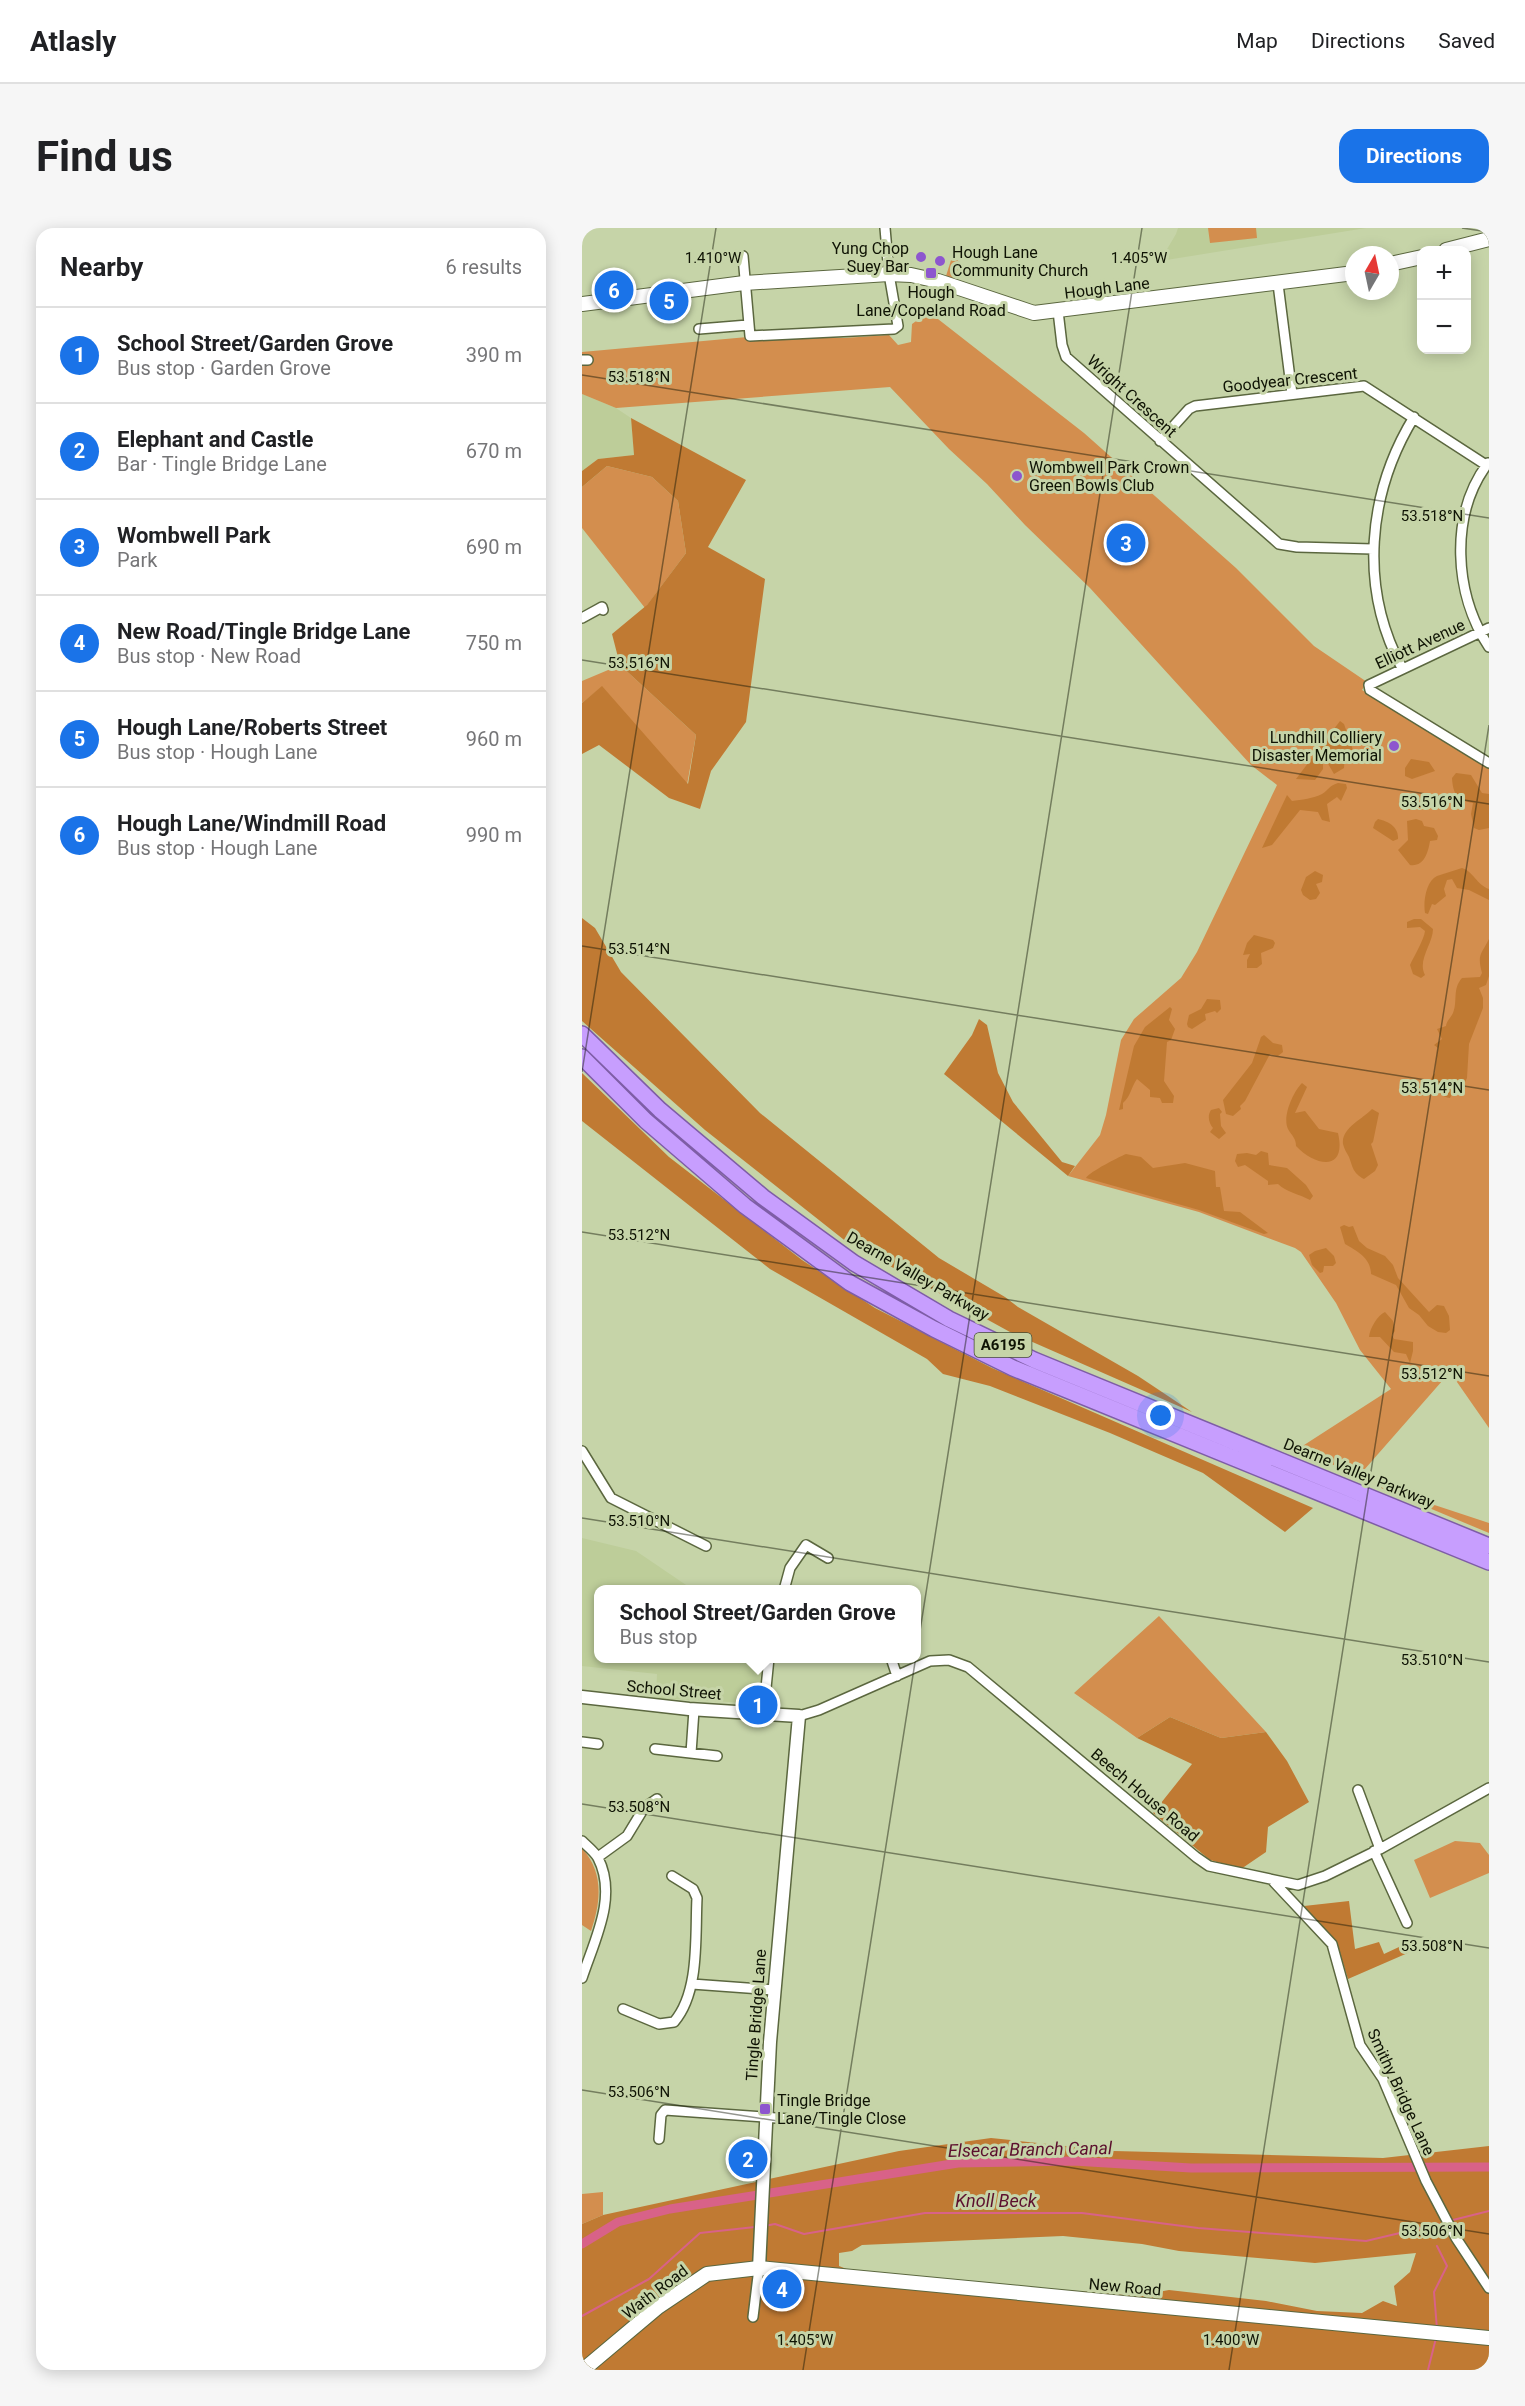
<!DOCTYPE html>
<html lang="en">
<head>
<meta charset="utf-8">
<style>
	body { margin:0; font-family:Roboto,sans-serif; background:#f6f6f6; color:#202124 }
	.controls { position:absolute; right:18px; top:18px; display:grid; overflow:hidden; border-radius:12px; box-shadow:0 3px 15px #0003 }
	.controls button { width:54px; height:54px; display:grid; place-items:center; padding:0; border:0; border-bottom:2px solid #e0e0e0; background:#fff; color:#202124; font:30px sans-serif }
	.compass { position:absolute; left:763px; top:18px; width:54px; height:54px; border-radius:50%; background:#fff; box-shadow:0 3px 15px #0003; rotate:9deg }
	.you { position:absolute; left:579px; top:1188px; width:21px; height:21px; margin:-15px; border:4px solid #fff; border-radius:50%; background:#1a73e8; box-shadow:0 0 0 9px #1a73e833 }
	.badge { display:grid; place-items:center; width:39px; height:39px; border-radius:50%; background:#1a73e8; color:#fff; font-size:20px; font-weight:700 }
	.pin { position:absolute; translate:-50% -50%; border:3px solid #fff; box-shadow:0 2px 6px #0006 }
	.popup { position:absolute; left:12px; top:1357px; width:327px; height:78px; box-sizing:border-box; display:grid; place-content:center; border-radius:12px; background:#fff; filter:drop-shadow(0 2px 4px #0005); font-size:20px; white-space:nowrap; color:#757577 }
	.popup b { font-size:22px; color:#202124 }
	.popup::after { content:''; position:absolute; left:50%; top:100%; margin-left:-12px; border:12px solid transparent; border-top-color:#fff }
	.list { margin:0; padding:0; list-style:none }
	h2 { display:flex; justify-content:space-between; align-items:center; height:78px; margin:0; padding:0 24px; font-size:26px }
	h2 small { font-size:20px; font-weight:400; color:#757577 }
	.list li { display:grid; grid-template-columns:39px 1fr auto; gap:18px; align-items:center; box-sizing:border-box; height:96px; padding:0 24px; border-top:2px solid #e0e0e0 }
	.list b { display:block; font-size:22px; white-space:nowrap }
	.list p { margin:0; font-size:20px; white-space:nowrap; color:#757577 }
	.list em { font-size:20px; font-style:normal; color:#757577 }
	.map { position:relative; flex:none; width:907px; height:2142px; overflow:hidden; border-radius:18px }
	header { display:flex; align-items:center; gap:36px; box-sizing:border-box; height:84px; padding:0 30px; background:#fff; border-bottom:2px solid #e0e0e0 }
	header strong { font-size:28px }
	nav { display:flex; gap:33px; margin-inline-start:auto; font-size:21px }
	.intro { display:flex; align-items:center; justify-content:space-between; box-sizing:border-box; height:144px; padding:0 36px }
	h1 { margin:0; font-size:42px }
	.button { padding:15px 27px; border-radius:18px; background:#1a73e8; color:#fff; font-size:21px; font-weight:700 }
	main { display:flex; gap:36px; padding:0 36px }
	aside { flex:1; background:#fff; border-radius:18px; box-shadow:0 3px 15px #0003 }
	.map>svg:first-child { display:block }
	.built { fill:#bdcd99 }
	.green { fill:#d38e4e }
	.forest { fill:#c07a33; fill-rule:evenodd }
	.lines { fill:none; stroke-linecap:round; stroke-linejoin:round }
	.stream { stroke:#d86288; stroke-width:2 }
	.canal { stroke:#d86288; stroke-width:9 }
	.minor-casing { stroke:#5b673f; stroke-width:12 }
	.tertiary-casing { stroke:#5b673f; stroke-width:15 }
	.secondary-casing { stroke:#5b673f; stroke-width:16 }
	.trunk-casing { stroke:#7e5da6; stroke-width:18 }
	.minor { stroke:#fff; stroke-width:9 }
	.tertiary { stroke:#fff; stroke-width:12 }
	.secondary { stroke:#fff; stroke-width:14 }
	.trunk { stroke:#c79efe; stroke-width:15 }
	.ticks { fill:none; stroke:#0f1304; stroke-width:1.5; stroke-opacity:0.45 }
	.poi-dot { fill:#8d56ce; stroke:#c6d4a8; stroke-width:2 }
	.labels { text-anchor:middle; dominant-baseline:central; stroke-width:6; stroke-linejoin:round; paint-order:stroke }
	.shield { fill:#c6d4a8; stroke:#464d35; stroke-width:1.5 }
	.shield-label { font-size:15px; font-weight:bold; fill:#0f1304 }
	.poi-label { font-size:16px; fill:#0f1304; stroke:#c6d4a8; text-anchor:start }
	.street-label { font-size:16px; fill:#0f1304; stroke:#c6d4a8 }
	.water-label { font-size:18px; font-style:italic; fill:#5c102e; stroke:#c6d4a8 }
	.ticks-label { font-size:15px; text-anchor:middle; fill:#0f1304; stroke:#c6d4a8; stroke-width:6; stroke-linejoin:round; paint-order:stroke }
</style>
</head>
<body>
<header>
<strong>Atlasly</strong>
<nav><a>Map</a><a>Directions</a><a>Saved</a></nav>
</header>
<div class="intro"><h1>Find us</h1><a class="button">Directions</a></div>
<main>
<aside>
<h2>Nearby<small>6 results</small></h2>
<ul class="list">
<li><span class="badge">1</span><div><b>School Street/Garden Grove</b><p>Bus stop · Garden Grove</p></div><em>390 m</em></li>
<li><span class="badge">2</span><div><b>Elephant and Castle</b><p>Bar · Tingle Bridge Lane</p></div><em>670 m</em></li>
<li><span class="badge">3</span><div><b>Wombwell Park</b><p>Park</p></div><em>690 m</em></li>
<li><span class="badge">4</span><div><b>New Road/Tingle Bridge Lane</b><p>Bus stop · New Road</p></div><em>750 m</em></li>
<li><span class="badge">5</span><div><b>Hough Lane/Roberts Street</b><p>Bus stop · Hough Lane</p></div><em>960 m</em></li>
<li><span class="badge">6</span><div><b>Hough Lane/Windmill Road</b><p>Bus stop · Hough Lane</p></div><em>990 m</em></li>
</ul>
</aside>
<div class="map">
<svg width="907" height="2142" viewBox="0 0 907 2142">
	<rect width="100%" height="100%" fill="#c6d4a8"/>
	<path class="built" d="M596,0H784L578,33L594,6Z
		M0,166L34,180L49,190L52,227L16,231L0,243Z
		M0,1310L54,1323L110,1361L17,1362V1430L180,1431L178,1457L173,1464L171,1472L165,1475L74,1470L75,1446L0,1438Z"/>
	<path class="green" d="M626,0H674L675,10L628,15Z
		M370,29L378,34L373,51L364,48Z
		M347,84L502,205L654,340L732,418L785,454L780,462L907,540V1200L868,1144L775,1250L719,1219L809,1161L778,1122L754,1075L719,1024L713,1020L617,984L486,948L518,907L524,887L539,812L552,791L599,750L615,724L695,557L669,537L508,360L443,297L405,256L367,221L308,159L34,180L0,166V124L187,107L262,110L307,107L316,117L329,114L330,96Z
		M25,238L70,249L96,273L104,325L63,380L0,300V259Z
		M38,437L114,507L105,557L20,459L0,475V453Z
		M792,1257L907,1295V1305Z
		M577,1388L684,1504L639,1510L588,1489L555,1510L492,1465Z
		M873,1613L898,1615L907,1627V1645L848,1670L832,1632Z
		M0,1620C22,1645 19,1673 9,1703L0,1697Z
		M21,1964V1987L0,1996V1966Z"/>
	<path class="forest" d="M49,190L164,252L126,319L183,351L164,494L129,543L118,581L87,570L17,517L0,526V475L20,458L106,556L114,507L38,437L30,406L65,377L104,325L96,273L70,249L25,238L0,259V243L16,231L52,227Z
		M758,493L762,496L771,522L763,525L762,540L752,546L745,534H741V541L733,552L714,551Z
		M829,531L847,534L853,543L830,551L823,548V540Z
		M874,545L889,547L900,565L907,566V600L897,602L892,600L889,586L891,575C875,572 871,566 870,550Z
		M756,555L764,556L765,560L759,573L755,569L745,576L748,594L740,592L736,584L718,582L690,617L680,620L705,567L710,573C719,572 732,570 740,566C747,562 746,558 756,555Z
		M796,591C806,593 817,599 816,611L811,613L791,600L793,594Z
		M834,591L840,593L842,598L852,600L856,608L855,612L848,613C846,625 842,639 828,637L816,622L826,612L825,593Z
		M880,640C891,643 895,657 907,661V672L887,662L875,660L870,651L865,652L862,661L864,668L853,677L850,676L846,686L843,685C841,674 844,653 855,648C863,645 872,643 880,640Z
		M733,643L741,647L740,654L734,656L738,665L734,671L728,672L721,667L719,662L724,649Z
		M0,690L13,700L39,744L178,885L357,1030L423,1069L436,1079L556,1148L610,1184L428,1104L266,1015L123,902L0,793Z
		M832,691H839L851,701C851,716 835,732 843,747L839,750L831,746L828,737C832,728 842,712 843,703L838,699L825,700V694Z
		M672,707L691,712L693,715L691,720L679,725L680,736L675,740H665V732L668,726L661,727L665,715Z
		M907,711V748L904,757L897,760L901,770V780L887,816L885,850L880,861L871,864L868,870C860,869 856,863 849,862L845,856L853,845L856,820L852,817L860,811L855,801L864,798C865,792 868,791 871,785C876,773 870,761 880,750L898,749L900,745C895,726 899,727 907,711Z
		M625,771L638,772L639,781L635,785L633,783L623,786L624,792L610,801L606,799L605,796L607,787L619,781Z
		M588,779L590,781L587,792L593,801L589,812L585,814L582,853L592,868L591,875H580L578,870L568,869V862L555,851C549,859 549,868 541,875V881L537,882L552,818L563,799Z
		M397,791L405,797L416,845L431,874L480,934L493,938L486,948L362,846L390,807Z
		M682,807L691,815L700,817L701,824L696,828L688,826L663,873L658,878L659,881L651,888L644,886L641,872L670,835L679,809Z
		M0,845L87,929L220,1032L293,1080L410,1140L731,1280L703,1304L621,1245L528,1205L408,1158L361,1146L345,1131L188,1041L0,893Z
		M720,855L725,859L713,885L723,883L737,901L756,905C765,944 734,939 714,918C714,910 710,908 706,901C700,889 711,864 720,855Z
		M637,880L640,884L638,886L639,898L644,905L637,911L628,904L631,900C627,895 625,888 629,882Z
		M790,881L797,885L791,914L789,916L796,937L793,943L782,951C771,945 771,940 767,929C765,925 762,921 761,916C759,900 781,891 790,881Z
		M679,923L686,925L687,937L705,940L724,957L731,968L728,972C717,966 704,964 696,956L686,957V953L663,937L656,939L653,933L655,926L665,925L674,927Z
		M544,926L559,929L571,940L603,935L633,943L634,959H638L642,983L658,984L686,1005L682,1006L617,982L504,950C509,943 535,930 544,926Z
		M762,997L767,999L771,998L777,1013L785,1020L803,1028L811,1037L816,1050L847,1084L855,1077L862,1078L867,1088L868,1102L864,1105L856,1104L846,1098L837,1087L827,1080L814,1057L789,1046C789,1030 775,1023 763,1016L758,999Z
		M744,1020L752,1028L754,1035L751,1038H742L741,1044L738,1045L730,1037L727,1027L733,1023Z
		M803,1084L811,1093L813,1103L810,1107L812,1111L831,1114V1123L828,1135L824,1126L812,1124L798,1109H787C788,1100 795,1088 803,1084Z
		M588,1489L639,1510L684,1504L705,1533L727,1574L686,1599L684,1624L659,1641L628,1632L571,1585L610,1536L555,1510Z
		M767,1673L773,1721L797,1714L802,1726L832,1712L835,1721L766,1751L755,1715L722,1678Z
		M409,1910L532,1923L801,1930L907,1918V2142H0V1996L21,1987L317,1923ZM481,2008L560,2016L597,2023L733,2035L834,2025L828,2044L812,2058L815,2078L801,2073L780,2085L735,2083L684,2073L587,2062L554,2068L272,2044L257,2038V2025L270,2023L280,2017Z"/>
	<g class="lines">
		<path class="stream" d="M871,1992L907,1983
			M182,1998L193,1996L222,2006L343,1985H500L616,2000L784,2013L856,1996
			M845,1999L851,2010
			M0,2088L67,2051L118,2005L173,1999
			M855,2101L852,2064L865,2038L855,2018
			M846,2142L854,2110"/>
		<path class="canal" d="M0,2016L36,1994L88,1981L376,1935L491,1933L609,1940L907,1939"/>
		<defs>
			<path id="minor" d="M161,28L168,108L312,101L316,98L307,46L303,0
				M696,56L710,166
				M476,83L480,117L484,129L697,316L715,319L791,321
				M117,101L166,97
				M0,132H6
				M578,213L607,181L613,178L782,158L904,237
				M906,235C867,287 872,366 907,419
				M0,390L20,379L21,382
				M907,400L787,457L788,462L907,535
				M820,440C777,360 785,266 832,189
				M0,1223L29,1270L124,1318
				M202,1362L208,1340L224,1317L246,1330
				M309,1430L315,1448
				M177,1485L178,1469L184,1460L187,1430
				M217,1488L237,1482L348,1433L367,1432L386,1439L614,1629L627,1638L716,1657L743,1648L798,1621L907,1560
				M0,1514L16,1516
				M73,1521L135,1528
				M109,1525L112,1482
				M776,1562L798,1621
				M0,1613C5,1618 13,1624 16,1630C36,1669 12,1713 0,1750
				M792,1623L825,1695
				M16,1629L45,1608L62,1580L75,1571
				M691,1653L750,1716L778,1817L801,1851L844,1953L874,2010L907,2060
				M110,1756L192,1762
				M41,1781L77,1796L92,1794C118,1764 113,1708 115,1670L111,1661L90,1648
				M77,1911L79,1887L83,1882L223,1892
				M171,2089L177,2040"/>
			<path id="tertiary" d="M0,1469L107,1481L217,1488L188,1814L177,2040"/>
			<path id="secondary" d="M864,22L907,11
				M808,36L840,29
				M0,76L162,55L307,46L329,47L356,53L452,85L772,45
				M1,2142L76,2079L125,2046L177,2040L907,2110"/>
			<path id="trunk" d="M0,806L78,882L181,969L272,1035L367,1091L452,1132L907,1318
				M0,829L64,893L163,978L268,1055L352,1101L431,1140L907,1334"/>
		</defs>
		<use href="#minor" class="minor-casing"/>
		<use href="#tertiary" class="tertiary-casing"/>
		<use href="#secondary" class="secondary-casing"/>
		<use href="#trunk" class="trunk-casing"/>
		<use href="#minor" class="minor"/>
		<use href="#tertiary" class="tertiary"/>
		<use href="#secondary" class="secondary"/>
		<use href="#trunk" class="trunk"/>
	</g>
	<path class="ticks" d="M880,0L907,4M0,147L907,290M0,432L907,576M0,718L907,862M0,844L134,0M0,1004L907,1148M0,1290L907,1434M0,1576L907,1720M0,1862L907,2006M221,2142L560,0M647,2142L907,497"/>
	<g class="poi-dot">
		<circle cx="339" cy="29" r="6"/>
		<circle cx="358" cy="33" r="6"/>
		<rect x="343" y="39" width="12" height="12" rx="3"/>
		<circle cx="435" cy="248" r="6"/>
		<circle cx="812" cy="518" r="6"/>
		<rect x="177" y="1875" width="12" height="12" rx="3"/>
	</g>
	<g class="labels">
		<rect class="shield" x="392.5" y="1105" width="57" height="24" rx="4.5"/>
		<g class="shield-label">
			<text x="421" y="1117">A6195</text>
		</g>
		<g class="poi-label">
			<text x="327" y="20" text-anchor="end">Yung Chop<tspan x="327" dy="18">Suey Bar</tspan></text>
			<text x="370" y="24">Hough Lane<tspan x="370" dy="18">Community Church</tspan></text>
			<text x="349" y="64" text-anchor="middle">Hough<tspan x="349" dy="18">Lane/Copeland Road</tspan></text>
			<text x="447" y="239">Wombwell Park Crown<tspan x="447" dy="18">Green Bowls Club</tspan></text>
			<text x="800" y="509" text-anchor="end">Lundhill Colliery<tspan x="800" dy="18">Disaster Memorial</tspan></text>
			<text x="195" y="1872">Tingle Bridge<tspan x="195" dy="18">Lane/Tingle Close</tspan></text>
		</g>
		<g class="street-label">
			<text transform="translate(525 60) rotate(-7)">Hough Lane</text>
			<text transform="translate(708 152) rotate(-6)">Goodyear Crescent</text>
			<text transform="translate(550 168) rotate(42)">Wright Crescent</text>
			<text transform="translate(838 416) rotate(-25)">Elliott Avenue</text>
			<text transform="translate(336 1048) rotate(30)">Dearne Valley Parkway</text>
			<text transform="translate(777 1245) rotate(22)">Dearne Valley Parkway</text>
			<text transform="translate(92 1462) rotate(5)">School Street</text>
			<text transform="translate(563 1567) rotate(40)">Beech House Road</text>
			<text transform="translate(174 1787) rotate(-86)">Tingle Bridge Lane</text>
			<text transform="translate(819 1864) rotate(65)">Smithy Bridge Lane</text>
			<text transform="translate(543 2059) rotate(5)">New Road</text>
			<text transform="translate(73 2064) rotate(-37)">Wath Road</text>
		</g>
		<g class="water-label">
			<text transform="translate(448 1921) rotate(-1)">Elsecar Branch Canal</text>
			<text x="414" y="1972">Knoll Beck</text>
		</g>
	</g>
	<g class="ticks-label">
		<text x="131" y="35">1.410°W</text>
		<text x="557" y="35">1.405°W</text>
		<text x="57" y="154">53.518°N</text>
		<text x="850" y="293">53.518°N</text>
		<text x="57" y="440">53.516°N</text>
		<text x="850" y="579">53.516°N</text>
		<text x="57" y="726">53.514°N</text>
		<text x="850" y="865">53.514°N</text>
		<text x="57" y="1012">53.512°N</text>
		<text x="850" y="1151">53.512°N</text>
		<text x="57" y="1298">53.510°N</text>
		<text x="850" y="1437">53.510°N</text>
		<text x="57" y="1584">53.508°N</text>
		<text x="850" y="1723">53.508°N</text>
		<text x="57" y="1869">53.506°N</text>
		<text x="850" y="2008">53.506°N</text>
		<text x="223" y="2117">1.405°W</text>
		<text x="649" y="2117">1.400°W</text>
	</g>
</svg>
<div class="controls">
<button>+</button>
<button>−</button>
</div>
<svg class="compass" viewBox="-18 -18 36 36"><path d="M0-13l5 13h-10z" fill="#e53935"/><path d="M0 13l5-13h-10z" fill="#757577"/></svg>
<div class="you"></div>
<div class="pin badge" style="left:176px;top:1477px">1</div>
<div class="popup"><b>School Street/Garden Grove</b>Bus stop</div>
<div class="pin badge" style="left:166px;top:1931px">2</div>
<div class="pin badge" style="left:544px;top:315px">3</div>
<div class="pin badge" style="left:200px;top:2061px">4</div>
<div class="pin badge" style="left:87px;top:73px">5</div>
<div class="pin badge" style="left:32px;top:62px">6</div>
</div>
</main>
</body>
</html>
